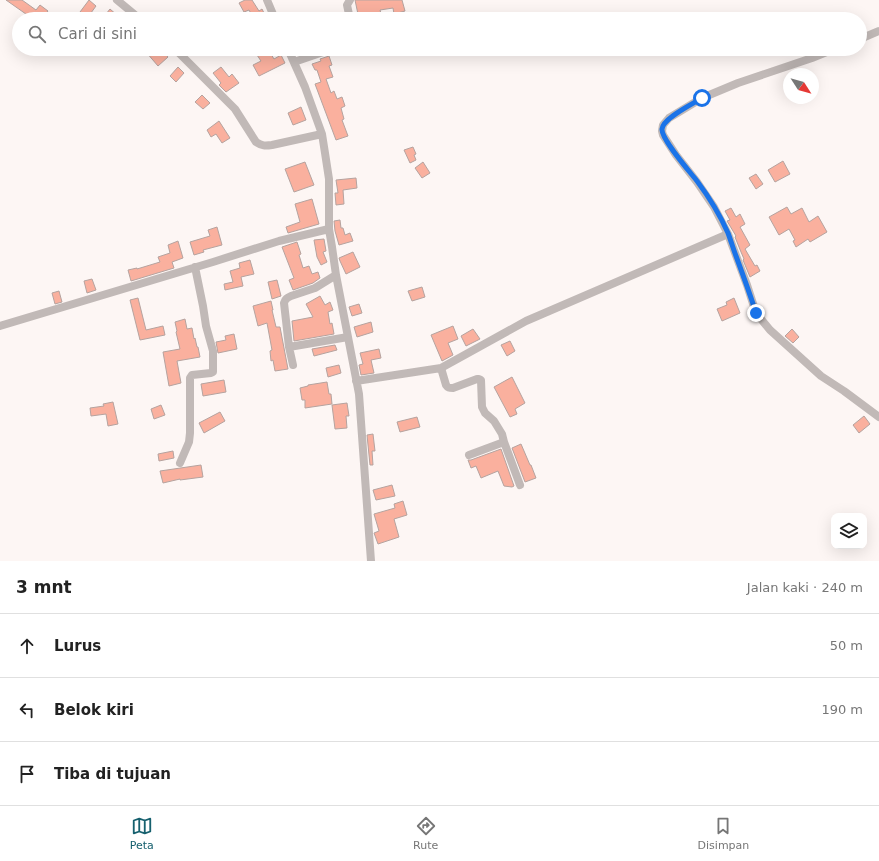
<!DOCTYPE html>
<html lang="id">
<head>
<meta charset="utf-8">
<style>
	body { margin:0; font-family:"DejaVu Sans",sans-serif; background:#f6f6f6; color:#222 }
	.controls { position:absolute; right:12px; bottom:12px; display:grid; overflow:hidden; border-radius:8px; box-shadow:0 4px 16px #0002 }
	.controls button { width:36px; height:36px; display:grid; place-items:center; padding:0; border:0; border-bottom:1px solid #e0e0e0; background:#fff; color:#222; font:20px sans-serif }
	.compass { position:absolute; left:783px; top:68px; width:36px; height:36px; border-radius:50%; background:#fff; box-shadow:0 4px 16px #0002; rotate:126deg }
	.stop { position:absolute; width:12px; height:12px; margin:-9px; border:3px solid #1a73e8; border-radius:50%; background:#fff }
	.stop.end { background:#1a73e8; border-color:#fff; box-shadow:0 1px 4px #0008 }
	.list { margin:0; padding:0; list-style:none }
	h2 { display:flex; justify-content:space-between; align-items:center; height:52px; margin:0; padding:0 16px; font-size:17px }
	h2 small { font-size:13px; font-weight:400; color:#767676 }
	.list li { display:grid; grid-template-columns:26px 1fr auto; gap:12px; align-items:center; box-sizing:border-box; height:64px; padding:0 16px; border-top:1px solid #e0e0e0 }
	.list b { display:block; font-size:15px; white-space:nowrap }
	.list em { font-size:13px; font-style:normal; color:#767676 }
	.icon { flex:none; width:22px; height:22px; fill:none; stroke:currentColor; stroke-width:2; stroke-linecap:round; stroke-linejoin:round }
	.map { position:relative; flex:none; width:879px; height:561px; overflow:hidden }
	.search { position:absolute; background:#fff; box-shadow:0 4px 16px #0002; left:12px; right:12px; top:12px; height:44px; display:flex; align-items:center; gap:10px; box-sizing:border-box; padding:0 14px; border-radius:22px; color:#767676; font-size:15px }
	.sheet { height:244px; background:#fff }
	nav { display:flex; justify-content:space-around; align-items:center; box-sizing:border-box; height:56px; border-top:1px solid #e0e0e0; background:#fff; font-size:11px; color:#767676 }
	nav a { display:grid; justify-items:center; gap:2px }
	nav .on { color:#16606e }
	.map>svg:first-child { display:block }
	.building { fill:#fab09e; stroke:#b5a39f }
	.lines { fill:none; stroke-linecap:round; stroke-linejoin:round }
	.minor { stroke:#c1b9b7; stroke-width:8 }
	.route { stroke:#1a73e8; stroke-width:5 }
</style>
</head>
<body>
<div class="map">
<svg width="879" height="561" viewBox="0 0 879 561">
	<rect width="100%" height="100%" fill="#fdf6f4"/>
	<path class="building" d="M6,0H22L36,10L40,5L48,11L44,16L49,19H33Z
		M89,0L96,6L88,17L80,12Z
		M245,0H252L259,11L262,9L267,19H254L249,10L244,12L239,3Z
		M355,0H402L405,11L394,14L393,8L380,10L382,17L369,19H359Z
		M110,9L118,16L115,19H102Z
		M150,49H161L168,57L158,66L146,52Z
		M261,49H268L274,59L281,55L285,63L259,76L253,65L261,61L255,52Z
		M329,56L332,65L329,66L333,77L326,79L331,93L334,91L337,99L342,97L345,106L341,108L344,119L342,120L348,136L336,140L315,84L321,82L317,70H315L312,64L321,61L320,59Z
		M178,67L184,73L176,82L170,76Z
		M221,67L229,77L232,74L239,83L226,92L219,85L221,83L213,73Z
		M202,95L210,103L203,109L195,102Z
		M301,107L306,120L293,125L288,113Z
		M219,121L230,138L222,143L216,134L211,137L207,130Z
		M413,147L416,154L414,155L416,160L410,163L404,150Z
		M783,161L790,174L775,182L768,170Z
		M305,162L314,185L294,192L285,169Z
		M423,162L430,173L422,178L415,168Z
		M756,174L763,184L756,189L749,178Z
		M356,178L357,188L343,190L344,204L336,205L335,193H338L336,180Z
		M312,199L319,224L288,233L286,227L300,222L295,204Z
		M787,207L791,214L802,208L809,222L818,216L827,232L810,242L808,239L796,247L793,241L795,240L789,229L779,235L769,217Z
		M731,208L736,217L740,214L745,224L740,227L750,245L745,249L755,266L757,265L760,271L750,277L743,260L744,259L741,252L735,237L736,236L727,221L730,220L725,211Z
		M340,220L341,228H343L345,235L350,233L353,241L339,245L335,231L334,221Z
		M217,227L222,245L203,250L204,252L194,255L190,242L210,236L208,230Z
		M324,239L326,251L323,252L327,262L321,265L317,257L314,240Z
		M178,241L183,258L172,262L174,268L131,281L128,270L137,268V269L160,262L158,257L170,253L168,245Z
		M297,242L301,254L299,255L303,268L309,266L312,274L318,272L320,278L313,283L293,290L289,280L294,278L282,247Z
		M353,252L360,267L346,274L340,261L339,258Z
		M250,260L254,274L241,277L243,286L225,290L224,284L233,282L230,271L240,268L239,263Z
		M92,279L96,290L87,293L84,281Z
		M277,280L281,296L272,299L268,282Z
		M422,287L425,297L412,301L408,291Z
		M59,291L62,302L55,304L52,293Z
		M320,296L325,305L330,302L333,310L328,312L330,324L332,323L334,334L294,341L292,321L313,317L306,304Z
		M138,298L146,330L163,326L165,335L140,340L130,300Z
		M734,298L740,313L722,321L717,309L727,305L726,302Z
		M271,301L273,310H272L276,327H280L288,369L275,371L273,360L271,361L270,351L272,350L267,323L258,326L253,306Z
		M359,304L362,313L352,316L349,307Z
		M185,319L187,329L192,328L194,339L195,338L197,347H198L200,357L177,361L181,383L169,386L163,352L180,349L176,332L177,331L175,322Z
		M371,322L373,332L357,337L354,327Z
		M453,326L458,339L448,343L453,355L442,361L431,335Z
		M473,329L480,339L466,346L461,336Z
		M792,329L799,337L793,343L785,336Z
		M234,334L237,349L218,353L216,342L226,340L225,336Z
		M510,341L515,351L507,356L501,345Z
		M335,345L337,350L314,356L312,349Z
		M379,349L381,358L371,360L374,373L361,375L359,365L363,364L360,353Z
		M339,365L341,373L328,377L326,368Z
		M512,377L525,403L515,409L517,414L510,417L494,387Z
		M224,380L226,392L203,396L201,384Z
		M327,382L329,394H331L332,404L305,408V400H302L300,388L308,386V385Z
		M113,402L118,424L108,426L106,414L91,416L90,408L104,406L103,404Z
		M347,403L349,416H346L347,428L335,429L332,405Z
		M161,405L165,415L154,419L151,409Z
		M220,412L225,421L204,433L199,423Z
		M864,416L870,424L859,433L853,425Z
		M417,417L420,427L400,432L397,422Z
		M373,434L375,451H372L373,465H370L367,435Z
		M521,444L530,465H531L536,478L525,482L512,448Z
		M501,449L514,486L512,487L504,486L498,471L481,478L476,466L471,468L468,460H471Z
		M173,451L174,458L159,461L158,454Z
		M201,465L203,477L180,480V479L163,483L160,471Z
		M392,485L395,496L376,500L373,490Z
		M403,501L407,515L394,519L399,537L378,544L374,533L379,531L374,514L395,508L394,504Z"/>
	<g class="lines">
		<path class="minor" d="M117,0L140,19
			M267,0L275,19
			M350,19L347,5L350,0
			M860,39L879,31
			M175,49L235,109L256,142C262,146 265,146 272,145L322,134
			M288,49L305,87L322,134L325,153L329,179V229L332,247L336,275L359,394L371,561
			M834,49L812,58L738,83L702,98L669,118L663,125L662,131L663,135L676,155L697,182L714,207L728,234L747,285L756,313L770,330L821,376L844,391L879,417
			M294,62L332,49
			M0,326L213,262L279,241L329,229
			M289,347L348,337
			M293,365L289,347L284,303C285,299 287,298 291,296L315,288L336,275
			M441,368L446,385C448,388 449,388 453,388L477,379H479L481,380L482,407L485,413L494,421L502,434L504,442L520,485
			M356,381L441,368L526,321L728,234
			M469,455L504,442
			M180,463L189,442L190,433V378L192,375L211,373L213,372V351L206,326L203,306L195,267"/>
	</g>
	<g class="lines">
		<path class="route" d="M702,98C693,104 663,118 662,129C661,139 690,172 697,181C709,197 720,215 728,233C731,241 733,248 736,256C743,275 750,294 756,313"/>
	</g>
</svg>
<div class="controls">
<button><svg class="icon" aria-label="layers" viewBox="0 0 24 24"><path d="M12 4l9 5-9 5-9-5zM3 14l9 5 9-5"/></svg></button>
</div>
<svg class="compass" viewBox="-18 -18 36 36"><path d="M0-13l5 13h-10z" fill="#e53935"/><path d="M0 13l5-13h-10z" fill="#767676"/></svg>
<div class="stop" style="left:702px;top:98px"></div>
<div class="stop end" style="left:756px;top:313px"></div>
<div class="search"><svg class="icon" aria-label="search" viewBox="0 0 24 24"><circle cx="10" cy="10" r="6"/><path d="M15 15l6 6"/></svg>Cari di sini</div>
</div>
<section class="sheet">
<h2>3 mnt<small>Jalan kaki · 240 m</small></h2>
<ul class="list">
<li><svg class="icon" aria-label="ahead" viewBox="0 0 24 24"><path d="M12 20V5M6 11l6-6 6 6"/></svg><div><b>Lurus</b></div><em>50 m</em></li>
<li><svg class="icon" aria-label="left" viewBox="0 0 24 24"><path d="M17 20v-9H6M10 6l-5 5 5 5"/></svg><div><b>Belok kiri</b></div><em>190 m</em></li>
<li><svg class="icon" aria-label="arrive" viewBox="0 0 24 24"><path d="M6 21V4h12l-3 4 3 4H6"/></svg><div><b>Tiba di tujuan</b></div></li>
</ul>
</section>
<nav>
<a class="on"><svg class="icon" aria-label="map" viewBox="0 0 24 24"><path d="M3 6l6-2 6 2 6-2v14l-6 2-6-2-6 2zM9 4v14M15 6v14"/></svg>Peta</a>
<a><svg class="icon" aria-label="directions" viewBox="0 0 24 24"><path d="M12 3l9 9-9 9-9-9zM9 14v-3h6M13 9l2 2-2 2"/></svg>Rute</a>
<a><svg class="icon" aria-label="saved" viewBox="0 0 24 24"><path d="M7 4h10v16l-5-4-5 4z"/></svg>Disimpan</a>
</nav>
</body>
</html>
